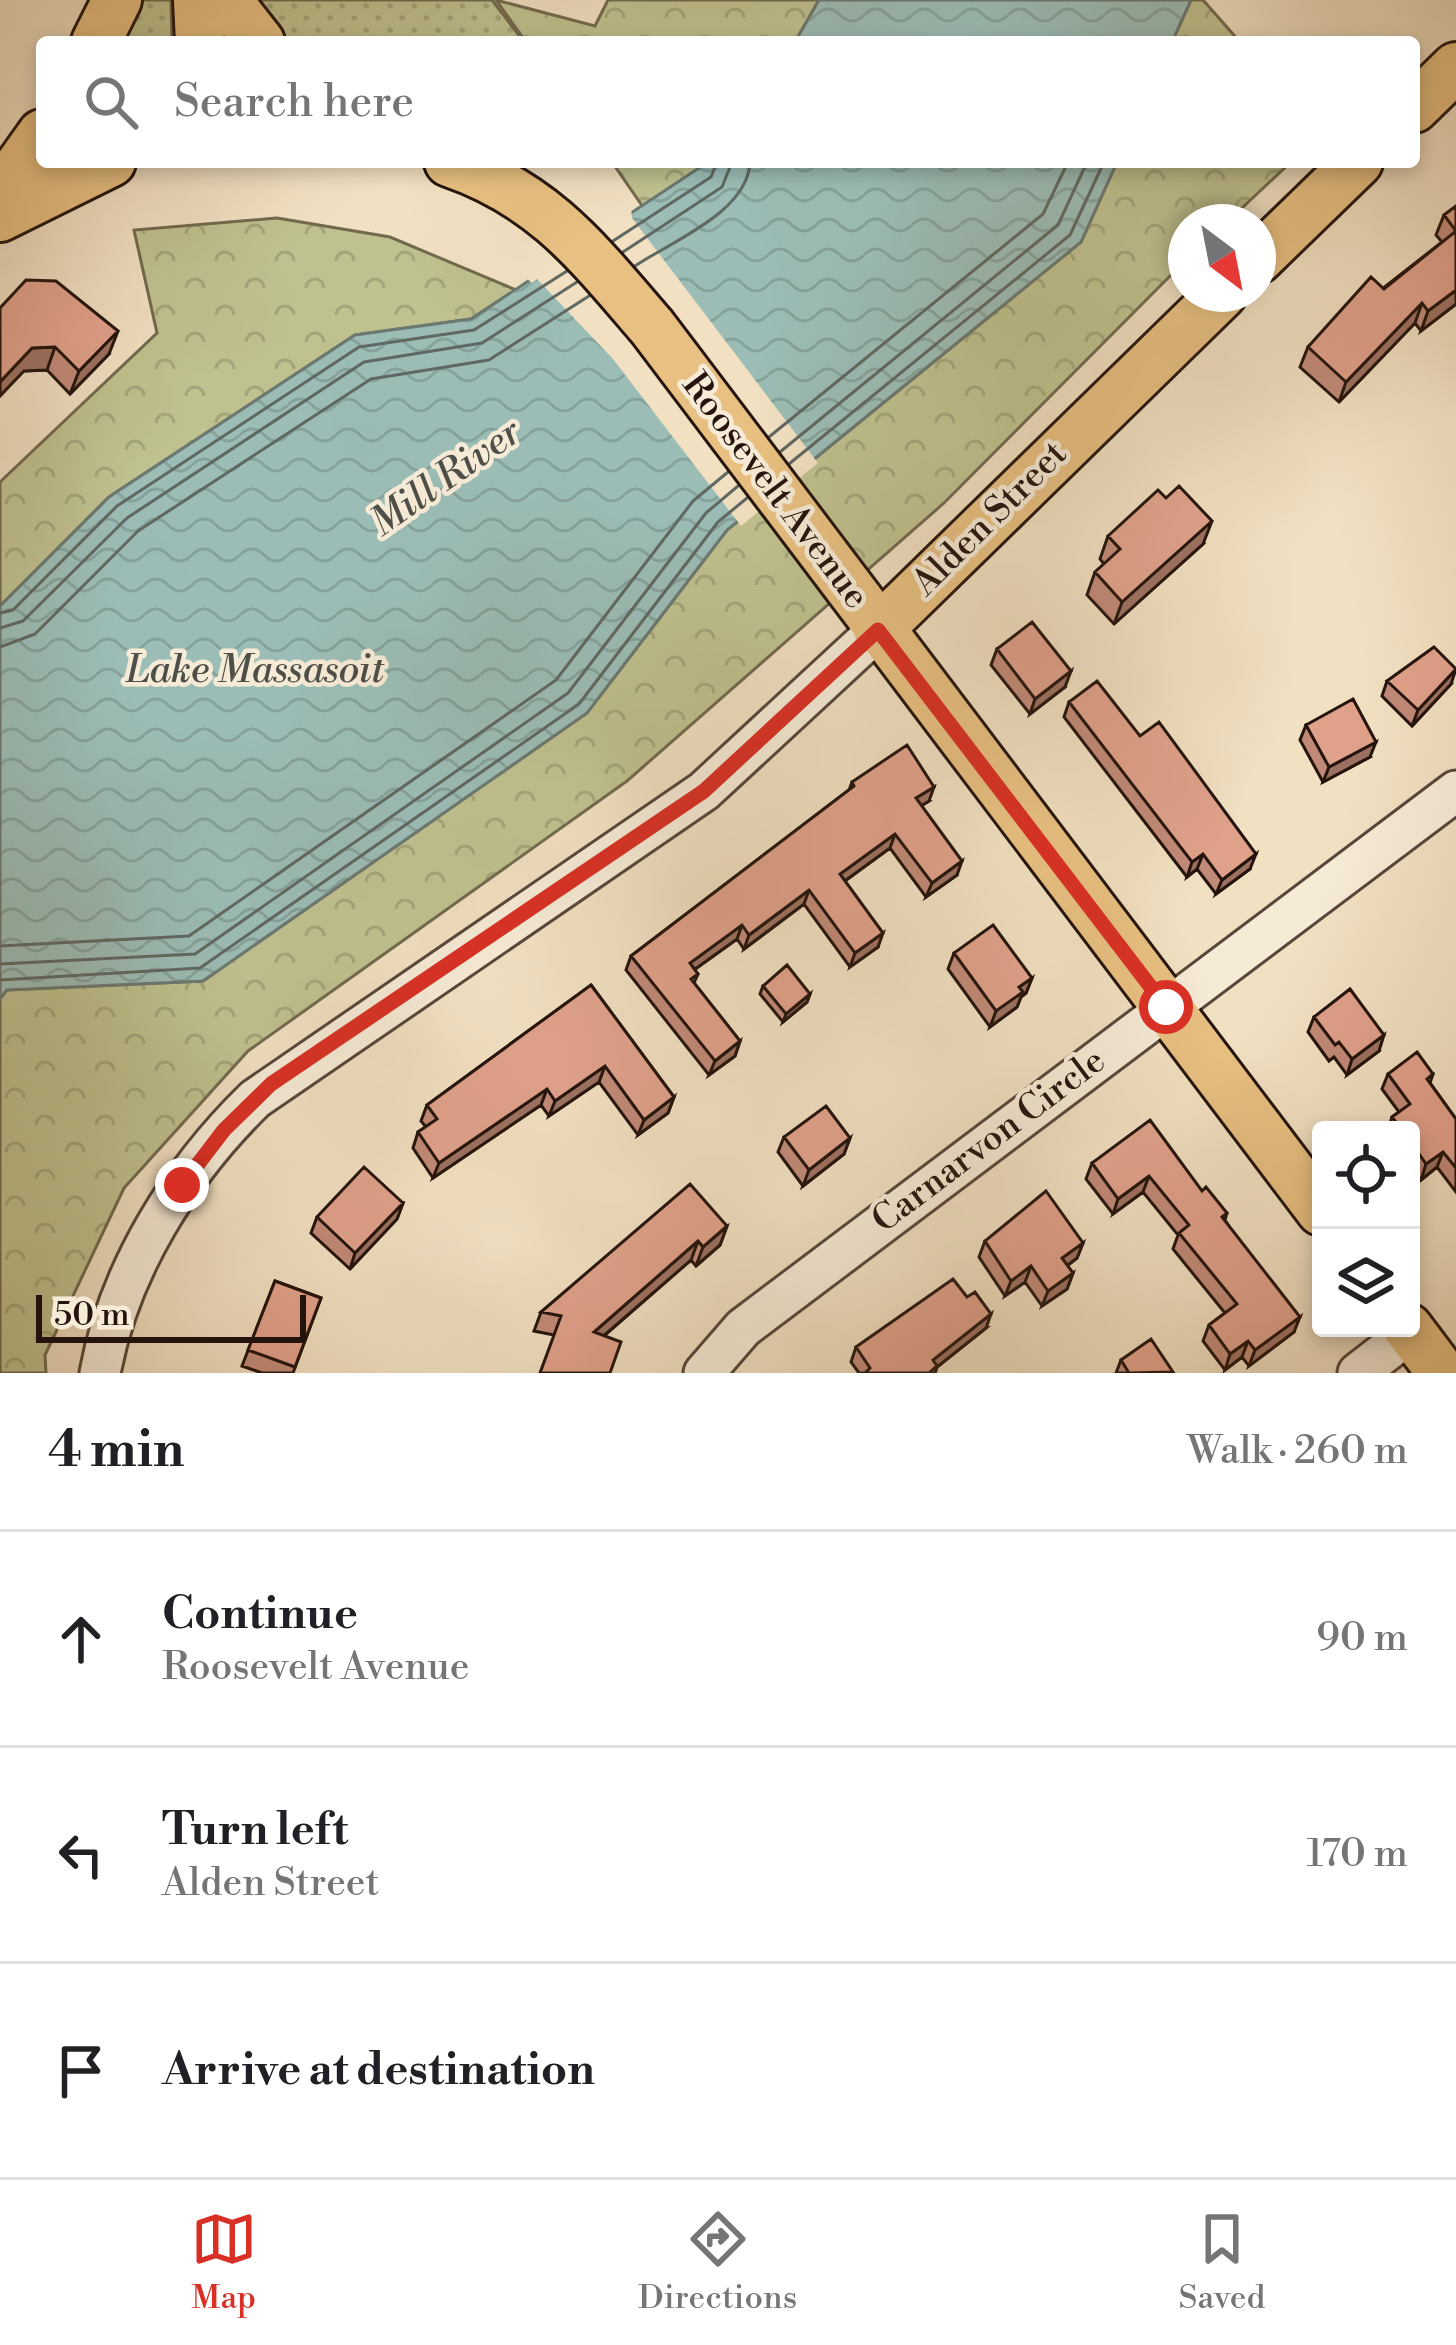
<!DOCTYPE html>
<html lang="en">
<head>
<meta charset="utf-8">
<style>
	body { margin:0; font-family:"Libre Bodoni",serif; background:#f6f6f6; color:#202124 }
	.controls { position:absolute; right:36px; bottom:36px; display:grid; overflow:hidden; border-radius:12px; box-shadow:0 6px 18px #0003 }
	.controls button { width:108px; height:108px; display:grid; place-items:center; padding:0; border:0; border-bottom:3px solid #e0e0e0; background:#fff; color:#202124; font:60px sans-serif }
	.compass { position:absolute; left:1168px; top:204px; width:108px; height:108px; border-radius:50%; background:#fff; box-shadow:0 6px 18px #0003; rotate:148deg }
	.scale { position:absolute; left:36px; bottom:30px; width:270px; box-sizing:border-box; padding-left:12px; border:6px solid #24140d; border-top:0; font-size:33px; line-height:42px; white-space:nowrap; color:#24140d; -webkit-text-stroke:9px #f6ebd7; paint-order:stroke }
	.stop { position:absolute; width:36px; height:36px; margin:-27px; border:9px solid #d93025; border-radius:50%; background:#fff }
	.stop.end { background:#d93025; border-color:#fff; box-shadow:0 3px 12px #0008 }
	.list { margin:0; padding:0; list-style:none }
	h2 { display:flex; justify-content:space-between; align-items:center; height:156px; margin:0; padding:0 48px; font-size:51px }
	h2 small { font-size:39px; font-weight:400; color:#757577 }
	.list li { display:grid; grid-template-columns:78px 1fr auto; gap:36px; align-items:center; box-sizing:border-box; height:216px; padding:0 48px; border-top:3px solid #e0e0e0 }
	.list b { display:block; font-size:45px; white-space:nowrap }
	.list p { margin:0; font-size:39px; white-space:nowrap; color:#757577 }
	.list em { font-size:39px; font-style:normal; color:#757577 }
	.icon { flex:none; width:66px; height:66px; fill:none; stroke:currentColor; stroke-width:2; stroke-linecap:round; stroke-linejoin:round }
	.map { position:relative; flex:none; width:1456px; height:1373px; overflow:hidden }
	.search { position:absolute; background:#fff; box-shadow:0 6px 18px #0003; left:36px; right:36px; top:36px; height:132px; display:flex; align-items:center; gap:30px; box-sizing:border-box; padding:0 42px; border-radius:12px; color:#757577; font-size:45px }
	.sheet { height:804px; background:#fff }
	nav { display:flex; justify-content:space-around; align-items:center; box-sizing:border-box; height:168px; border-top:3px solid #e0e0e0; background:#fff; font-size:33px; color:#757577 }
	nav a { display:grid; justify-items:center; gap:6px }
	nav .on { color:#d93025 }
	.map>svg:first-child { display:block }
	.forest { fill:url(#forest-crowns); stroke:#726a4e; stroke-width:3 }
	.park { fill:url(#park-dots); stroke:#726a4e; stroke-width:3 }
	.water { fill:url(#water-waves); stroke:#6b7972; stroke-width:3 }
	.pier { fill:#f1e0c2 }
	.lines { fill:none; stroke-linecap:round; stroke-linejoin:round }
	.shore { stroke:#606862; stroke-width:3 }
	.minor-casing { stroke:#57473a; stroke-width:45 }
	.major-casing { stroke:#24140d; stroke-width:54 }
	.minor { stroke:#f6ebd7; stroke-width:39 }
	.major { stroke:#e8c081; stroke-width:48 }
	.wall { fill:#c18a78; stroke:#24140d; stroke-width:3 }
	.shaded-wall { fill:#9d7161; stroke:#24140d; stroke-width:3 }
	.building { fill:#e0a18b; stroke:#24140d; stroke-width:3 }
	.route { stroke:#d93025; stroke-width:15 }
	.labels { text-anchor:middle; dominant-baseline:central; stroke-width:9; stroke-linejoin:round; paint-order:stroke }
	.street-label { font-size:36px; fill:#24140d; stroke:#f6ebd7 }
	.water-label { font-size:39px; font-style:italic; fill:#4e4f48; stroke:#f6ebd7 }
</style>
</head>
<body>
<div class="map">
<svg width="1456" height="1373" viewBox="0 0 1456 1373">
	<defs>
		<pattern id="forest-crowns" width="20" height="18" patternUnits="userSpaceOnUse" patternTransform="scale(3)"><rect width="20" height="18" fill="#bfc18f"/><path d="M2 6a3 3 0 1 1 6 0M12 15a3 3 0 1 1 6 0" fill="none" stroke="#a4a57a"/></pattern>
		<pattern id="park-dots" width="8" height="8" patternUnits="userSpaceOnUse" patternTransform="scale(3)"><rect width="8" height="8" fill="#bfc18f"/><path d="M2 2h.1M6 6h.1" fill="none" stroke="#a4a57a" stroke-width="1.8" stroke-linecap="round"/></pattern>
		<pattern id="water-waves" width="16" height="10" patternUnits="userSpaceOnUse" patternTransform="scale(3)"><rect width="16" height="10" fill="#9bbdb6"/><path d="M0 5q4-4 8 0t8 0" fill="none" stroke="#85a29b"/></pattern>
	</defs>
	<rect width="100%" height="100%" fill="#f1e0c2"/>
	<filter id="stains"><feTurbulence type="fractalNoise" baseFrequency=".00167" numOctaves="4"/><feColorMatrix values="0 0 0 0 .2 0 0 0 0 .09 0 0 0 0 .02 0 0 0 .5 -.17"/></filter>
	<radialGradient id="worn" r=".72"><stop offset=".6" stop-color="#630" stop-opacity="0"/><stop offset="1" stop-color="#630" stop-opacity=".3"/></radialGradient>
	<path class="forest" d="M496,0L595,26L608,0H819L795,42H526Z
		M1191,0H1203L1240,42H1172Z
		M612,162H708L643,207Z
		M1117,162H1291L1227,222H1186V260L944,503L627,781L248,1051L124,1188L45,1355L46,1373H0V999L6,990L203,981L587,713L727,530L1081,242Z
		M277,218L390,237L516,290L471,319L355,335L109,497L0,606V482L157,333L134,230Z"/>
	<path class="park" d="M135,0H171L172,42H115Z
		M250,0H492L524,42H282Z"/>
	<path class="water" d="M819,0H1191L1172,42H795Z
		M708,162H1117L1081,242L727,530L587,713L203,981L7,990L0,999V606L109,497L355,335L471,319Z"/>
	<path class="pier" d="M631,207L632,218L818,463L741,526L613,359L537,279L532,283L525,277Z"/>
	<g class="lines">
		<path class="shore" d="M613,241L711,177L717,162
			M623,252L722,187L732,162
			M635,266C672,241 748,212 750,162
			M769,437L1043,214L1068,162
			M780,452L1058,225L1087,162
			M789,464L1070,235L1104,162
			M0,613L13,610L117,506L359,347L474,330L567,271
			M0,628L23,621L127,518L364,362L482,343L577,282
			M0,647L35,634L138,531L371,379L489,360L589,296
			M0,946L189,936L556,680L693,501L728,472
			M0,964L195,954L568,693L706,513L738,486
			M0,980L200,968L579,704L718,522L747,498"/>
		<defs>
			<path id="minor" d="M100,1373C119,1270 180,1172 255,1099L704,791L878,630
				M704,1373L743,1328L1456,791
				M1358,1373L1411,1332"/>
			<path id="major" d="M198,0L200,42
				M227,0L260,42
				M96,42L117,0
				M1414,108L1456,67
				M449,162C545,195 588,253 652,327L1321,1211
				M0,193L42,134
				M0,217L111,162
				M1258,259L1358,162
				M878,630L1222,294
				M1408,1328L1442,1373"/>
		</defs>
		<use href="#minor" class="minor-casing"/>
		<use href="#major" class="major-casing"/>
		<use href="#minor" class="minor"/>
		<use href="#major" class="major"/>
	</g>
	<path class="wall" d="M1456,206V304L1421,331L1415,323L1339,402L1300,367L1308,347L1442,242L1436,235L1444,215Z
		M0,308L109,354L70,394L47,370L24,371Z
		M1108,536L1203,544L1114,624L1087,595L1095,572L1104,564L1100,559Z
		M997,649L1065,687L1030,714L991,665Z
		M1387,681L1451,684L1412,726L1382,696Z
		M1069,702L1140,736L1250,869L1216,894L1197,869L1187,877L1064,717Z
		M1306,725L1370,757L1323,782L1300,740Z
		M852,782L929,801L921,806L957,875L926,897L890,848L845,881L878,947L850,967L804,904L744,949L737,939L694,970L698,974L694,983L740,1041L735,1056L709,1075L626,970L631,956L849,790Z
		M954,953L1032,978L1026,993L1021,997L1017,1007L990,1027L948,969Z
		M591,985L674,1097L668,1113L638,1135L599,1082L549,1116L541,1105L433,1178L413,1148L418,1132L426,1127L421,1121L427,1105Z
		M763,986L810,994L807,1002L783,1022L760,994Z
		M1314,1017L1379,1051L1347,1075L1334,1057L1329,1061L1308,1032Z
		M1388,1074H1433L1430,1083L1456,1119V1192L1437,1167L1421,1180L1411,1166V1130H1388L1392,1117L1399,1112L1382,1089Z
		M784,1137L850,1138L844,1154L803,1186L778,1152Z
		M1092,1163L1202,1191L1227,1213L1225,1220L1294,1332L1249,1366L1242,1357L1225,1370L1203,1341L1209,1325L1225,1313L1173,1249L1178,1235L1143,1192L1113,1214L1086,1179Z
		M403,1203L397,1219L350,1269L311,1233L317,1217Z
		M727,1226L720,1245L696,1266L691,1260L604,1336L554,1335L534,1331L541,1312Z
		M985,1241L1083,1243L1077,1258L1067,1266L1073,1273L1067,1289L1042,1306L1025,1282L1005,1296L979,1257Z
		M275,1281L321,1298L293,1373H262L242,1366Z
		M986,1328L937,1367L935,1373H859L851,1362L856,1347Z
		M1121,1360L1173,1373H1116Z"/>
	<path class="shaded-wall" d="M1456,290V304L1421,331L1428,311Z
		M1422,303L1415,323L1339,402L1346,382Z
		M118,331L109,354L70,394L79,371Z
		M55,347L47,370L24,371L0,396V382L32,348Z
		M1212,521L1203,544L1114,624L1122,602Z
		M1456,669L1451,684L1412,726L1418,710Z
		M1071,671L1065,687L1030,714L1035,699Z
		M1376,742L1370,757L1323,782L1329,767Z
		M934,787L929,801L911,812L916,798Z
		M895,834L890,848L835,888L840,874Z
		M1203,854L1197,869L1187,877L1192,862Z
		M1256,854L1250,869L1216,894L1222,880Z
		M962,861L957,875L926,897L932,883Z
		M809,890L804,904L744,949L749,935Z
		M742,925L737,939L684,977L690,963Z
		M883,933L878,947L850,967L855,953Z
		M1032,978L1026,993L1021,997L1017,1007L990,1027L996,1011L1019,987Z
		M810,994L807,1002L783,1022L786,1014Z
		M1384,1035L1379,1051L1347,1075L1352,1059Z
		M740,1041L735,1056L709,1075L715,1061Z
		M605,1066L599,1082L549,1116L555,1101Z
		M547,1089L541,1105L433,1178L439,1163Z
		M674,1097L668,1113L638,1135L644,1120Z
		M850,1138L844,1154L803,1186L809,1170Z
		M1443,1152L1437,1167L1421,1180L1426,1164Z
		M1149,1176L1143,1192L1113,1214L1118,1199Z
		M403,1203L397,1219L350,1269L355,1253Z
		M727,1226L720,1245L696,1266L703,1247Z
		M698,1241L691,1260L586,1351L594,1332Z
		M1083,1243L1077,1258L1056,1274L1062,1258Z
		M1031,1266L1025,1282L1005,1296L1011,1281Z
		M1073,1273L1067,1289L1042,1306L1048,1291Z
		M991,1314L986,1328L937,1367L935,1373H928L933,1360Z
		M1300,1317L1294,1332L1249,1366L1255,1350Z
		M1248,1341L1242,1357L1225,1370L1230,1354Z"/>
	<path class="building" d="M1456,206V290L1428,311L1422,303L1346,382L1308,347L1371,277L1384,289L1456,231L1444,215Z
		M26,280L56,281L118,331L79,371L55,347L32,348L0,382V308Z
		M1179,486L1212,521L1122,602L1095,572L1120,549L1108,536L1158,490L1166,498Z
		M1032,622L1071,671L1035,699L997,649Z
		M1434,647L1456,669L1418,710L1387,681Z
		M1097,681L1140,736L1159,722L1256,854L1222,880L1203,854L1192,862L1069,702Z
		M1353,699L1376,742L1329,767L1306,725Z
		M907,745L934,787L916,798L962,861L932,883L895,834L840,874L883,933L855,953L809,890L749,935L742,925L690,963L698,974L691,979L740,1041L715,1061L631,956L854,786L852,782Z
		M993,925L1032,978L1019,987L1023,992L996,1011L954,953Z
		M787,965L810,994L786,1014L763,986Z
		M591,985L674,1097L644,1120L605,1066L555,1101L547,1089L439,1163L418,1132L437,1119L427,1105Z
		M1350,989L1384,1035L1352,1059L1339,1042L1335,1045L1314,1017Z
		M1417,1052L1433,1074L1427,1079L1456,1119V1168L1443,1152L1426,1164L1411,1142V1130H1402L1392,1117L1410,1104L1388,1074Z
		M826,1106L850,1138L809,1170L784,1137Z
		M1150,1120L1202,1191L1206,1187L1227,1213L1222,1217L1300,1317L1255,1350L1248,1341L1230,1354L1209,1325L1237,1304L1179,1233L1189,1225L1149,1176L1118,1199L1092,1163Z
		M364,1167L403,1203L355,1253L317,1217Z
		M690,1184L727,1226L703,1247L698,1241L594,1332L621,1342L610,1373H540L561,1316L541,1312Z
		M1046,1191L1083,1243L1062,1258L1073,1273L1048,1291L1031,1266L1011,1281L985,1241Z
		M953,1279L967,1297L975,1292L991,1314L933,1360L937,1366L929,1373H865L870,1368L856,1347Z
		M275,1281L321,1298L295,1367L248,1350Z
		M1151,1339L1173,1372L1129,1373L1121,1360Z"/>
	<g class="lines">
		<path class="route" d="M182,1185L224,1130L271,1084L704,791L878,630L1166,1007"/>
	</g>
	<g class="labels">
		<g class="street-label">
			<text transform="translate(775 491) rotate(53)">Roosevelt Avenue</text>
			<text transform="translate(990 519) rotate(-45)">Alden Street</text>
			<text transform="translate(989 1141) rotate(-37)">Carnarvon Circle</text>
		</g>
		<g class="water-label">
			<text transform="translate(446 478) rotate(-35)">Mill River</text>
			<text x="255" y="670">Lake Massasoit</text>
		</g>
	</g>
	<rect width="100%" height="100%" filter="url(#stains)"/>
	<rect width="100%" height="100%" fill="url(#worn)"/>
</svg>
<div class="controls">
<button><svg class="icon" aria-label="locate" viewBox="0 0 24 24"><circle cx="12" cy="12" r="6"/><path d="M12 2v4M12 18v4M2 12h4M18 12h4"/></svg></button>
<button><svg class="icon" aria-label="layers" viewBox="0 0 24 24"><path d="M12 4l9 5-9 5-9-5zM3 14l9 5 9-5"/></svg></button>
</div>
<svg class="compass" viewBox="-18 -18 36 36"><path d="M0-13l5 13h-10z" fill="#e53935"/><path d="M0 13l5-13h-10z" fill="#757577"/></svg>
<div class="scale">50 m</div>
<div class="stop" style="left:1166px;top:1007px"></div>
<div class="stop end" style="left:182px;top:1185px"></div>
<div class="search"><svg class="icon" aria-label="search" viewBox="0 0 24 24"><circle cx="10" cy="10" r="6"/><path d="M15 15l6 6"/></svg>Search here</div>
</div>
<section class="sheet">
<h2>4 min<small>Walk · 260 m</small></h2>
<ul class="list">
<li><svg class="icon" aria-label="ahead" viewBox="0 0 24 24"><path d="M12 20V5M6 11l6-6 6 6"/></svg><div><b>Continue</b><p>Roosevelt Avenue</p></div><em>90 m</em></li>
<li><svg class="icon" aria-label="left" viewBox="0 0 24 24"><path d="M17 20v-9H6M10 6l-5 5 5 5"/></svg><div><b>Turn left</b><p>Alden Street</p></div><em>170 m</em></li>
<li><svg class="icon" aria-label="arrive" viewBox="0 0 24 24"><path d="M6 21V4h12l-3 4 3 4H6"/></svg><div><b>Arrive at destination</b></div></li>
</ul>
</section>
<nav>
<a class="on"><svg class="icon" aria-label="map" viewBox="0 0 24 24"><path d="M3 6l6-2 6 2 6-2v14l-6 2-6-2-6 2zM9 4v14M15 6v14"/></svg>Map</a>
<a><svg class="icon" aria-label="directions" viewBox="0 0 24 24"><path d="M12 3l9 9-9 9-9-9zM9 14v-3h6M13 9l2 2-2 2"/></svg>Directions</a>
<a><svg class="icon" aria-label="saved" viewBox="0 0 24 24"><path d="M7 4h10v16l-5-4-5 4z"/></svg>Saved</a>
</nav>
</body>
</html>
